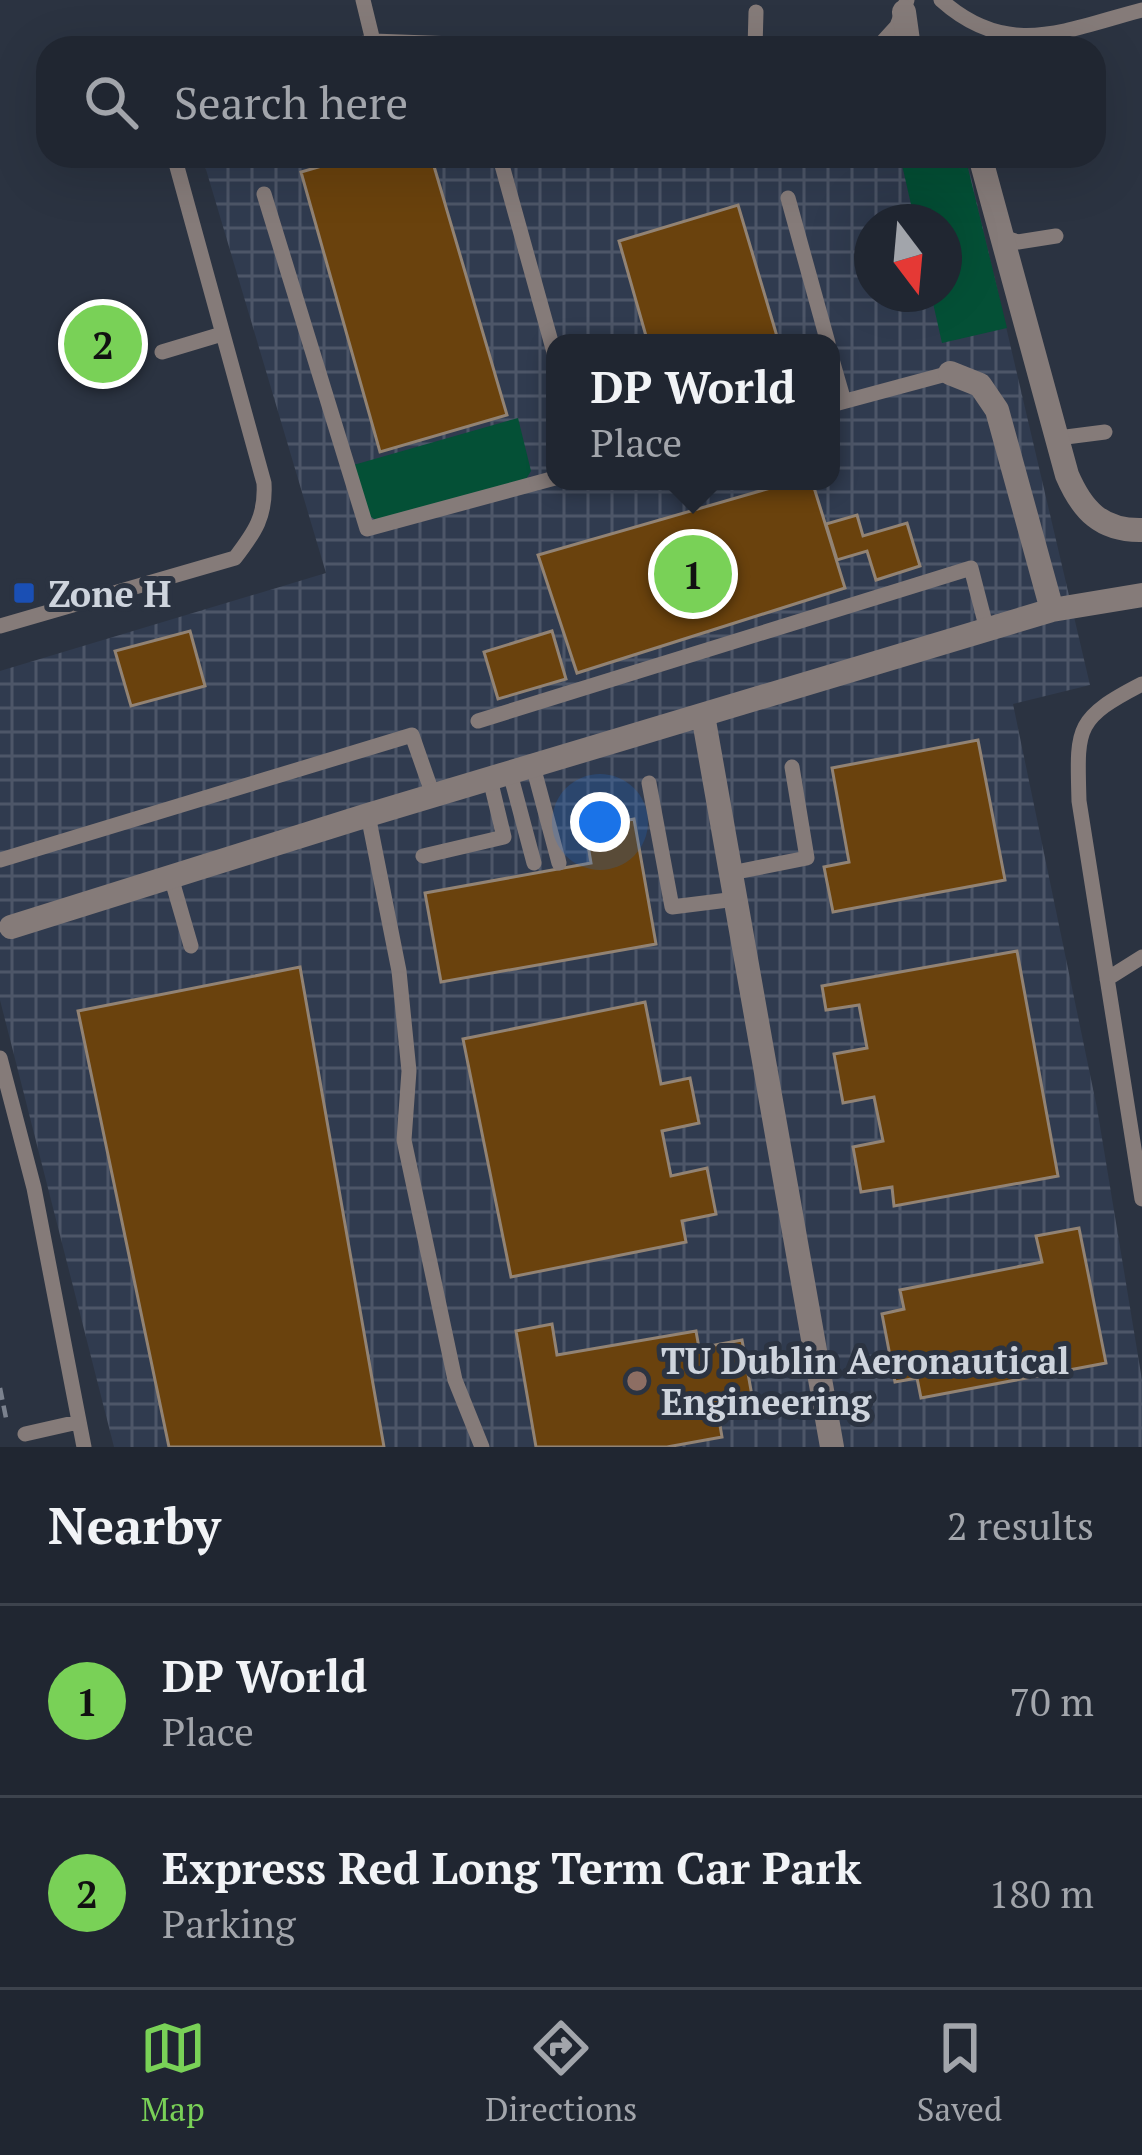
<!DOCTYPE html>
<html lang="en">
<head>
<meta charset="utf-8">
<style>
	body { margin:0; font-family:"PT Serif",serif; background:#282e39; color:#f1f3f6 }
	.compass { position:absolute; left:854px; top:204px; width:108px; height:108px; border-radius:50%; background:#202631; box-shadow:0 12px 48px #0002; rotate:164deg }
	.you { position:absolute; left:600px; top:822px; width:42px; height:42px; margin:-30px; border:9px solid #fff; border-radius:50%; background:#1a73e8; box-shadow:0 0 0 18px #1a73e833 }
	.badge { display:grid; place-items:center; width:78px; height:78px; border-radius:50%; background:#79d157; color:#111; font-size:39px; font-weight:700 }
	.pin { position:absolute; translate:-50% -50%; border:6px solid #fff; box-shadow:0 3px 12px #0006 }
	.popup { position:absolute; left:546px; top:334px; width:294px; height:156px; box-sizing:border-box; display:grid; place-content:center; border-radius:24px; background:#202631; filter:drop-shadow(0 3px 9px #0005); font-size:39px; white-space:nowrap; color:#a2a5ab }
	.popup b { font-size:45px; color:#f1f3f6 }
	.popup::after { content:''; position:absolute; left:50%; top:100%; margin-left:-24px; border:24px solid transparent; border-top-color:#202631 }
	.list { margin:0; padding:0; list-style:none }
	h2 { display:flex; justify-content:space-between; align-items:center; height:156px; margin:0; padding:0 48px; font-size:51px }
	h2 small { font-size:39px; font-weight:400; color:#a2a5ab }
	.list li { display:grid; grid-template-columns:78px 1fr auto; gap:36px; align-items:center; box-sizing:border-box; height:192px; padding:0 48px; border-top:3px solid #3d434d }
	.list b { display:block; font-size:45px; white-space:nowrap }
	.list p { margin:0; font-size:39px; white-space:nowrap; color:#a2a5ab }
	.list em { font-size:39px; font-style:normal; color:#a2a5ab }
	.icon { flex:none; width:66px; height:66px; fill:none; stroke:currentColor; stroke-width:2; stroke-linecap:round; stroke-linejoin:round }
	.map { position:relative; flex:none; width:1142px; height:1447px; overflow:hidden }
	.search { position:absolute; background:#202631; box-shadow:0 12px 48px #0002; left:36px; right:36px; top:36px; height:132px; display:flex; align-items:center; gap:30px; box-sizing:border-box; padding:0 42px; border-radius:36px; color:#a2a5ab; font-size:45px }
	.sheet { height:540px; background:#202631 }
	nav { display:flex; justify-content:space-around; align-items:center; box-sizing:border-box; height:168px; border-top:3px solid #3d434d; background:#202631; font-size:33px; color:#a2a5ab }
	nav a { display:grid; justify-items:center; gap:6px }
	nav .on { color:#79d157 }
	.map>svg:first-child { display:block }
	.industrial { fill:url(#industrial-grid); fill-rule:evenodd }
	.grass { fill:#045036 }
	.building { fill:#6a420d; stroke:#928374; stroke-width:3 }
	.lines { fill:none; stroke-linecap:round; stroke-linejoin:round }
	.path { stroke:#7b828e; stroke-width:4.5; stroke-dasharray:12 6; stroke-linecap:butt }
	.service { stroke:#857b79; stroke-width:15 }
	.minor { stroke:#857b79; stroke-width:24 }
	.transit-dot { fill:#1a4fb4; stroke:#2b3341; stroke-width:4.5 }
	.education-dot { fill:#8d6e63; stroke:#2b3341; stroke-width:4.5 }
	.labels { text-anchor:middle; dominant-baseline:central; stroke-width:10; stroke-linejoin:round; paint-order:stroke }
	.poi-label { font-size:36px; font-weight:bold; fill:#ced4dd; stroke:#2b3341; text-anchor:start }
</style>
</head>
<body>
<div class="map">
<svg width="1142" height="1447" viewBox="0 0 1142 1447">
	<defs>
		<pattern id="industrial-grid" width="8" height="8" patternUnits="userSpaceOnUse" patternTransform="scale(3)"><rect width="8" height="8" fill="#303b4f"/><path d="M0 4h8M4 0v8" fill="none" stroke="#4d5668"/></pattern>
	</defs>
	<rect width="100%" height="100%" fill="#2b3341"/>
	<path class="industrial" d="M202,156H913L969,169L1090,685L1013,704L1097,1108L1142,1380V1447H114L0,1000V671L326,573ZM872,222H944V294H872ZM555,343H831V481H555Z"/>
	<path class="grass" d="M900,156H965L1007,328L942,343L931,294H944V222H915Z
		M518,418L531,471L523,484L380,522L369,516L350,466Z"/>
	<path class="building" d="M356,156H431L507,415L380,452L301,172Z
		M738,205L779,343H648L619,241Z
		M795,481H812L845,588L577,673L538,555Z
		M857,515L863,536L907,523L920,566L876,580L867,551L837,560L826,524Z
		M190,631L205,686L131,706L115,651Z
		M552,631L566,679L498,699L484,652Z
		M978,740L1005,880L833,912L824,867L849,862L832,768Z
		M634,819L656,944L441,982L425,893L591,863L585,828Z
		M1017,951L1058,1176L894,1206L892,1187L861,1192L853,1147L883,1141L874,1097L843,1103L834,1054L867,1048L859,1005L826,1010L822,986Z
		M300,967L384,1447H169L78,1011Z
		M645,1002L661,1084L690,1078L699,1123L662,1131L671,1176L707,1168L716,1214L682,1221L686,1242L511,1277L463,1039Z
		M1079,1228L1106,1363L921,1398L917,1378L895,1382L882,1314L904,1309L900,1290L1042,1262L1036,1236Z
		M552,1324L557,1355L696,1331L699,1348L742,1340L754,1407L718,1414L722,1437L667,1447H536L516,1331Z"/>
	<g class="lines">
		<path class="path" d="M0,1388L7,1423"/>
		<path class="service" d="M363,0L373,41
			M941,0C1008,60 1065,30 1142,10
			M344,48L373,41L562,48
			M755,48L756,12
			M877,48L897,26L907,0
			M500,158L555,356
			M264,194L367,529L555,478
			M788,198L828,343
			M1003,237L1018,242L1056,236
			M162,352L222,334
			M831,356L844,401
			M831,405L950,373
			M1056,434L1066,437L1105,432
			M0,626L235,558C255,532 266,516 264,483L174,156
			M1142,684C1074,719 1077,728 1079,801L1142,1199
			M478,721L971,568L987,630
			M533,766L559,863
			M510,773L534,863
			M649,783L672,907L736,899
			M368,815L399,971L409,1071L404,1140L455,1380L482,1447
			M423,856L504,837L490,779
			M0,860L412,735L433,795
			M731,873L807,858L792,767
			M171,877L191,946
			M1107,979L1142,957
			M0,1058L34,1188L84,1447
			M25,1434L78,1422"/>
		<path class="minor" d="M904,12L909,48
			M980,156L1067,475C1082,510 1101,531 1142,530
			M950,373L980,385L997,410L1052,610
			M703,715L832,1447
			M11,927L368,815L1052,610L1142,595"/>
	</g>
	<rect class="transit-dot" x="12" y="581" width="24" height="24" rx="6"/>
	<circle class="education-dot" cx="637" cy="1381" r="12"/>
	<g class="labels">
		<g class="poi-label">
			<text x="48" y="593">Zone H</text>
			<text x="661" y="1360">TU Dublin Aeronautical<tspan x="661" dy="41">Engineering</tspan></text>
		</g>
	</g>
</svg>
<svg class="compass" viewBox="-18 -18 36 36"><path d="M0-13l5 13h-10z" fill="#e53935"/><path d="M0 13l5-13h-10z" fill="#a2a5ab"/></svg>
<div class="you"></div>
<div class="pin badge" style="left:693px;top:574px">1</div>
<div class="popup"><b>DP World</b>Place</div>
<div class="pin badge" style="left:103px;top:344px">2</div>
<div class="search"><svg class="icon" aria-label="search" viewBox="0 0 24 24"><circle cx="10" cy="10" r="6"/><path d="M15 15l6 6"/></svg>Search here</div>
</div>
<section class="sheet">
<h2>Nearby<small>2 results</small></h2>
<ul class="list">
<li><span class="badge">1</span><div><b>DP World</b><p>Place</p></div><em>70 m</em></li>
<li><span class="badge">2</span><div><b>Express Red Long Term Car Park</b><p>Parking</p></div><em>180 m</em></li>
</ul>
</section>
<nav>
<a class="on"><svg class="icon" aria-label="map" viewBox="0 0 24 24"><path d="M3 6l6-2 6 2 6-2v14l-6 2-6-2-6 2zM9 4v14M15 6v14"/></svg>Map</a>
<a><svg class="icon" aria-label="directions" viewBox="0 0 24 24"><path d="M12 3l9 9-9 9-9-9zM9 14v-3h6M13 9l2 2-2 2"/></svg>Directions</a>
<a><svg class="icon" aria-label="saved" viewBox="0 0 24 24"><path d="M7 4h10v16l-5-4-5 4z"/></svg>Saved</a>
</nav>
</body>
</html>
